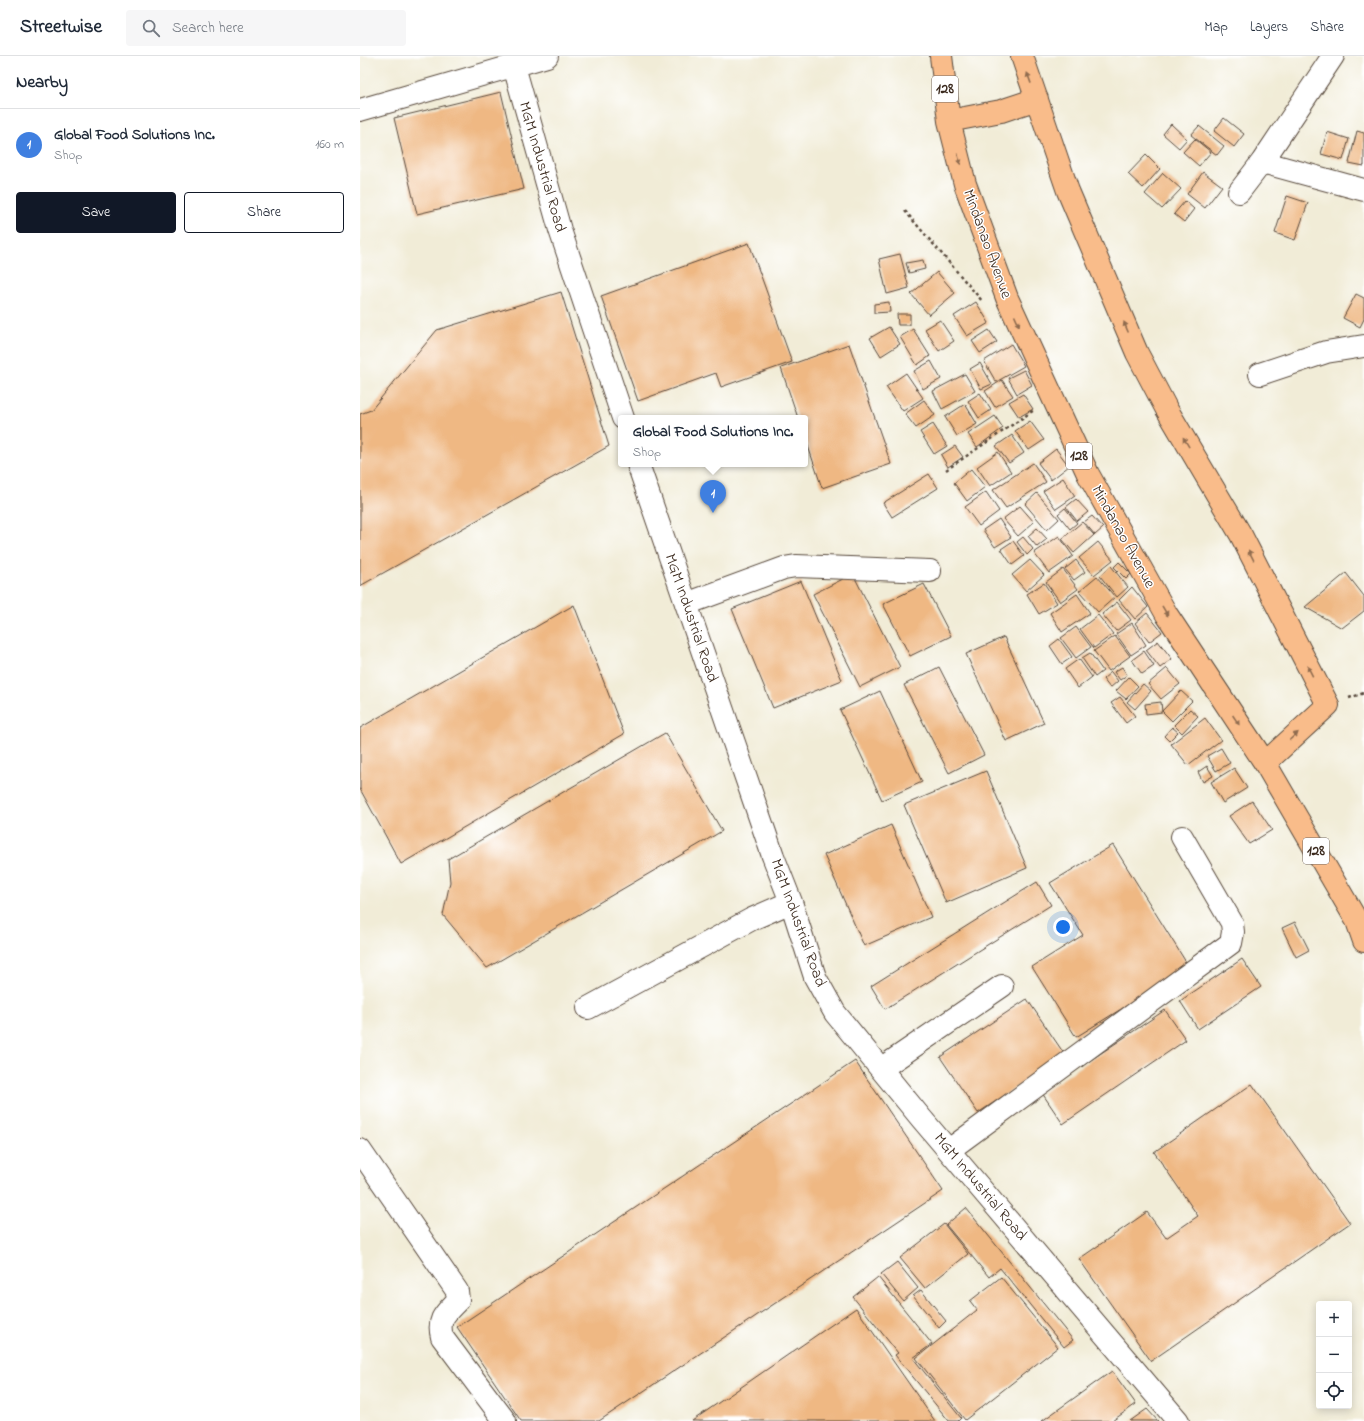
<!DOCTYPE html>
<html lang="en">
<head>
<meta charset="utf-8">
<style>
	body { margin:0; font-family:"Indie Flower",sans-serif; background:#f6f6f7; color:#1f2937 }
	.controls { position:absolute; right:12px; bottom:12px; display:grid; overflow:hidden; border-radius:4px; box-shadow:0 2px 10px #0003 }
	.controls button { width:36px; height:36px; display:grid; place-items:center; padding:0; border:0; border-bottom:1px solid #e0e1e3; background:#fff; color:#1f2937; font:20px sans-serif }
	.you { position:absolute; left:703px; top:871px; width:14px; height:14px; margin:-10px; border:3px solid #fff; border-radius:50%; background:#1a73e8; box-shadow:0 0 0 6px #1a73e833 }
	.badge { display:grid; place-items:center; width:26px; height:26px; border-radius:50%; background:#111827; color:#fff; font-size:13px; font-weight:700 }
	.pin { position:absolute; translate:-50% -33px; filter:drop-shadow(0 1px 2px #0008) }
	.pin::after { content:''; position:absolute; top:21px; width:14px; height:12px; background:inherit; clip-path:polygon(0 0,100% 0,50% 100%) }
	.popup { position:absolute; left:258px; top:359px; width:190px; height:52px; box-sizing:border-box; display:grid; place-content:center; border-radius:4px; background:#fff; filter:drop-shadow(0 1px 3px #0005); font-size:13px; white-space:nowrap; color:#747a83 }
	.popup b { font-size:15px; color:#1f2937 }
	.popup::after { content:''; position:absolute; left:50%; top:100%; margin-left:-8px; border:8px solid transparent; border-top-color:#fff }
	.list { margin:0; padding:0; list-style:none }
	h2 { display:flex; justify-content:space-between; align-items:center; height:52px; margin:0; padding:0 16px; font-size:17px }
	h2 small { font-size:13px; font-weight:400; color:#747a83 }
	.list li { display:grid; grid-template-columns:26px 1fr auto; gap:12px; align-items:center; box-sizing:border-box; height:72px; padding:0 16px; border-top:1px solid #e0e1e3 }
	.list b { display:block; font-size:15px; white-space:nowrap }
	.list p { margin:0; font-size:13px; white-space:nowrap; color:#747a83 }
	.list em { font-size:13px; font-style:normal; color:#747a83 }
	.actions { display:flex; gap:8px; padding:12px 16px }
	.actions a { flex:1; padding:9px 0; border:1px solid #111827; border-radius:4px; text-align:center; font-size:14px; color:#111827 }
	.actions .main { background:#111827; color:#fff }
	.icon { flex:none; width:22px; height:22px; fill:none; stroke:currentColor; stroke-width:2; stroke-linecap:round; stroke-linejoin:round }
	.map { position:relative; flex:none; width:1004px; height:1365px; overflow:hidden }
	header { display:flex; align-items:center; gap:24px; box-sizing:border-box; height:56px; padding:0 20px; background:#fff; border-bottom:1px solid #e0e1e3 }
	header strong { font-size:19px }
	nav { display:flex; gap:22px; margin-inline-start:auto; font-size:14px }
	.search { width:280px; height:36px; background:#f6f6f7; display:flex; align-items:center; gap:10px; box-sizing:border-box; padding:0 14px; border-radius:4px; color:#747a83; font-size:15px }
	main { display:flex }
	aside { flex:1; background:#fff }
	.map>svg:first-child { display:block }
	.building { fill:#efb883 }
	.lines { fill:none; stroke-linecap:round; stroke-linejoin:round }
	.minor-casing { stroke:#56473a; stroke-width:24 }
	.major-casing { stroke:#56473a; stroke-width:24 }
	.path { stroke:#56473a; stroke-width:2.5; stroke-dasharray:3 3; stroke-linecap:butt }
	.minor { stroke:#fff; stroke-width:22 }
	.major { stroke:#f9bc8a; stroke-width:22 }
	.oneway { fill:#906c4f }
	.labels { text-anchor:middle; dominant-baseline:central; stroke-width:3; stroke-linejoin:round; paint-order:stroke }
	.shield { fill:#fff; stroke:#766a62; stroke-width:1 }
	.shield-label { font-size:15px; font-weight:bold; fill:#3b2a1e }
	.street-label { font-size:16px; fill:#3b2a1e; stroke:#fff }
</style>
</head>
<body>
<header>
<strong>Streetwise</strong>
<div class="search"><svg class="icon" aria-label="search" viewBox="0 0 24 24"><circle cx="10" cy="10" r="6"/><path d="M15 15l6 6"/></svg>Search here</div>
<nav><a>Map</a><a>Layers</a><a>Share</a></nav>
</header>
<main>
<aside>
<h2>Nearby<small></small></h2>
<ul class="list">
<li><span class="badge" style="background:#3f7fe0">1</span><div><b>Global Food Solutions Inc.</b><p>Shop</p></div><em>160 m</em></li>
</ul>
<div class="actions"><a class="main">Save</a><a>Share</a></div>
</aside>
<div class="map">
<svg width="1004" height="1365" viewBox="0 0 1004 1365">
	<rect width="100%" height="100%" fill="#fff"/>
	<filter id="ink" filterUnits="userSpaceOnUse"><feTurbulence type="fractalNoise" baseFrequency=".025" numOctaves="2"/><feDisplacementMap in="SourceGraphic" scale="8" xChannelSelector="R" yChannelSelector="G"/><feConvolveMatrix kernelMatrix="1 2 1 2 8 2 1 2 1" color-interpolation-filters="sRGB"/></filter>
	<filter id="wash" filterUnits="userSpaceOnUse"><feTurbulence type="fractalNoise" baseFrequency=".012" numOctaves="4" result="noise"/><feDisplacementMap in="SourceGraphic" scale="16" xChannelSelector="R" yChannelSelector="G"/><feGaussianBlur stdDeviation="0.9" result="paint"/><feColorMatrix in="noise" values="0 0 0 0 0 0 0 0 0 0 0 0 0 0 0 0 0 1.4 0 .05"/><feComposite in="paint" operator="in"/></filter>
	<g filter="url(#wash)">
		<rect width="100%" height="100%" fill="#f1ecd7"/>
		<g id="blocks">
			<path class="building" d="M141,36L164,133L57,158L34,62Z
				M864,62L884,78L874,91L854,75Z
				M811,68L827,83L819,92L803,78Z
				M839,70L864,90L857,99L831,79Z
				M997,75L1004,77V110L989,107Z
				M967,76L989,83L983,104L961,98Z
				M835,83L851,96L839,110L823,96Z
				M786,99L800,113L783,132L768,118Z
				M843,116L862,130L845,152L827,138Z
				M803,117L821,133L802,153L785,138Z
				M927,140L948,147L935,184L915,177Z
				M825,145L834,153L824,166L814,158Z
				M389,187L432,306L361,331L356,317L278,345L241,240Z
				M540,198L549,232L527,238L519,203Z
				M563,204L565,213L549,217L546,207Z
				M577,216L595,237L569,259L551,238Z
				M201,236L249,390L0,530V358L11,354L77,274Z
				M996,238L1004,242V263L1000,271L983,262Z
				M529,246L530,256L514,257V248Z
				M616,246L629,267L607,280L594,260Z
				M537,258H550V269H538Z
				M580,264L594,285L579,295L565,273Z
				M529,271L540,288L521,300L510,282Z
				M553,273L570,300L557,309L540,281Z
				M629,274L637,286L620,297L612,285Z
				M489,288L531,408L462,432L445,381V362H438L421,312Z
				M651,288L664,310L636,326L624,305Z
				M571,305L581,323L563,333L554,315Z
				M620,307L632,328L621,333L610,313Z
				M664,314L672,329L657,338L648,322Z
				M546,317L563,342L543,355L526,331Z
				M605,318L615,335L582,353L573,335Z
				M642,324L653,340L635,351L625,335Z
				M620,337L631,354L619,362L608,345Z
				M663,338L673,353L659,361L649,346Z
				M564,344L575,359L556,372L545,358Z
				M605,348L617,368L597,380L585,361Z
				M635,360L643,372L617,391L608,378Z
				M670,365L684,384L669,394L655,375Z
				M573,368L587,390L574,398L560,376Z
				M652,379L664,397L649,407L636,390Z
				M595,390L603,401L588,411L581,399Z
				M696,393L709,410L691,424L678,407Z
				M638,396L651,416L630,430L617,411Z
				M673,407L686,426L646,452L633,434Z
				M611,413L625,431L607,445L594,427Z
				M569,418L578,432L532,461L523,447Z
				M703,422L715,440L696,453L683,435Z
				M626,436L639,455L619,470L605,451Z
				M677,437L699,463L687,474L665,448Z
				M716,443L728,456L717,465L706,451Z
				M660,450L674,466L658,480L643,463Z
				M705,452L717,467L710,473L698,458Z
				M732,460L743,472L735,479L724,466Z
				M639,463L651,481L635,491L623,474Z
				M722,466L734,479L714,497L702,483Z
				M677,472L687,483L677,491L668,480Z
				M699,480L713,500L689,517L674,497Z
				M663,481L673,493L667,499L657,486Z
				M653,485L664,500L652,509L641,493Z
				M738,486L753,504L734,519L719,502Z
				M670,504L684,519L666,535L652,519Z
				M716,504L725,516L714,524L705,513Z
				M759,506L771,518L766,523L754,511Z
				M751,510L768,531L757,541L740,520Z
				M703,513L718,533L700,546L686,526Z
				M986,517L1004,540V555L982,572L945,551Z
				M493,518L540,611L500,631L453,538Z
				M737,520L755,541L738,556L719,535Z
				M441,525L482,624L413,652L372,553Z
				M684,527L697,547L679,558L667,538Z
				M564,528L591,580L550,600L523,548Z
				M772,531L788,551L775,563L759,544Z
				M717,538L730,557L702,576L690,557Z
				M757,546L771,564L756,575L742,558Z
				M214,549L264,678L41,808L0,733V672Z
				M787,557L802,576L789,586L775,567Z
				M738,559L753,578L734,592L720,573Z
				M772,567L786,589L771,599L756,578Z
				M716,571L731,591L716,602L701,582Z
				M755,580L770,600L749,615L734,595Z
				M644,581L684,667L646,685L606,598Z
				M699,583L712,601L702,608L690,590Z
				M798,585L812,603L800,612L786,594Z
				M784,595L794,610L782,618L772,604Z
				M730,597L743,615L735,621L722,602Z
				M719,603L732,621L718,632L705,613Z
				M579,611L624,699L589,717L544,629Z
				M762,611L767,619L760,624L754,616Z
				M807,612L820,628L801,643L788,628Z
				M751,616L758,625L750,632L743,623Z
				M769,621L778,630L766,643L756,635Z
				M783,628L791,635L775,653L767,646Z
				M520,635L562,726L522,744L480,654Z
				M821,635L832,645L812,665L802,655Z
				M760,641L775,660L766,667L751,647Z
				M801,646L802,656L786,658L785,648Z
				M830,653L838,660L822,677L814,669Z
				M845,662L861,684L828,709L811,688Z
				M812,671L818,676L809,685L804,680Z
				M305,677L362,775L127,912L83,859L90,826L88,803Z
				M861,692L870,707L856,715L847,700Z
				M847,710L853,720L843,726L838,716Z
				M874,712L887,732L863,747L851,726Z
				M626,715L667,812L586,847L544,749Z
				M892,745L912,774L889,788L869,760Z
				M531,769L571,861L504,890L464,799Z
				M753,789L829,911L716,981L672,911L723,879L690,827Z
				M677,826L691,849L525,953L511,930Z
				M935,866L949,894L936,901L922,872Z
				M882,903L901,931L838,973L820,945Z
				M667,943L705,999L618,1057L580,1001Z
				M805,954L826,984L703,1068L682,1037Z
				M495,1005L583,1135L239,1365H161L97,1271Z
				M892,1028L990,1167L791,1305L719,1203L787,1156L806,1182L838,1160L794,1096Z
				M606,1152L713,1284L704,1291L640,1212L629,1221L586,1169Z
				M584,1168L608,1198L565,1232L540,1202Z
				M537,1206L558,1232L543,1245L521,1218Z
				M518,1221L572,1288L553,1302L601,1362L598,1365H589L535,1299L538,1297L493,1241Z
				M641,1221L698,1291L605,1364L556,1302L617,1254L610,1245Z
				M561,1234L586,1265L579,1272L553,1240Z
				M496,1252L575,1365H332Z
				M752,1315L776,1348L752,1365H682Z
				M787,1353L798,1365H770Z"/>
		</g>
	</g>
	<g filter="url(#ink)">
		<use href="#blocks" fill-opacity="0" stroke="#56473a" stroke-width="1"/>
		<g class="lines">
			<defs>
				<path id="minor" d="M154,10L200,174L263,362
					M0,54L187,0
					M902,106L1004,134
					M879,136L902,106L973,0
					M900,318L966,296L1004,290
					M278,408L413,800L431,846L455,921L475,957L561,1062L818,1365
					M326,548L424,512L436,510L570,515
					M228,952L392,863L431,846
					M522,1012L642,930
					M0,1094L97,1235L98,1244C86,1257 77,1262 82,1281L145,1365
					M589,1094L871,887L873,876L872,867L822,781"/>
				<path id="major" d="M581,0L589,65L605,128L647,242L728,418L807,559L905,707L997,865L1004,885
					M662,0L708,135L777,297L806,352L881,479L968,649L905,707
					M589,65L641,55L677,43"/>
			</defs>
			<use href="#minor" class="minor-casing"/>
			<use href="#major" class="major-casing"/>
			<path class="path" d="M545,155L623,246
				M586,414L674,354
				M989,642L1004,637"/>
			<use href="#minor" class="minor"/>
			<use href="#major" class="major"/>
		</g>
		<defs><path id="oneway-solid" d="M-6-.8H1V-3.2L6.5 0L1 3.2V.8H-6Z"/></defs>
		<g class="oneway">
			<use href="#oneway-solid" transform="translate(669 22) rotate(-110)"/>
			<use href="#oneway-solid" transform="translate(599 103) rotate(76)"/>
			<use href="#oneway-solid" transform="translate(657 265) rotate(66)"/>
			<use href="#oneway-solid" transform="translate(766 271) rotate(-113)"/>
			<use href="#oneway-solid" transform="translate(826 386) rotate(-121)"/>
			<use href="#oneway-solid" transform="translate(891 499) rotate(-117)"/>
			<use href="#oneway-solid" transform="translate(805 555) rotate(60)"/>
			<use href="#oneway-solid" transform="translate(950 615) rotate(-117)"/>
			<use href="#oneway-solid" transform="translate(876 664) rotate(56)"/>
			<use href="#oneway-solid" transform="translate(934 680) rotate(-42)"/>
		</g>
	</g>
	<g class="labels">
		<g class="shield">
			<rect x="572" y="20" width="26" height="26" rx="3"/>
			<rect x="706" y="387" width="26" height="26" rx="3"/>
			<rect x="943" y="782" width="26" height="26" rx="3"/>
		</g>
		<g class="shield-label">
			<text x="585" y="33">128</text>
			<text x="719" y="400">128</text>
			<text x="956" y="795">128</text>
		</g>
		<g class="street-label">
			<text transform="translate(182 111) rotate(74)">MGM Industrial Road</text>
			<text transform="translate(627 188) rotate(70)">Mindanao Avenue</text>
			<text transform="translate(763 481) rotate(61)">Mindanao Avenue</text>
			<text transform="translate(331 562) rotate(71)">MGM Industrial Road</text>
			<text transform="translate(438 867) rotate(70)">MGM Industrial Road</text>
			<text transform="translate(620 1131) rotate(50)">MGM Industrial Road</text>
		</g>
	</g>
</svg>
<div class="controls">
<button>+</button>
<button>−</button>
<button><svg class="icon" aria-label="locate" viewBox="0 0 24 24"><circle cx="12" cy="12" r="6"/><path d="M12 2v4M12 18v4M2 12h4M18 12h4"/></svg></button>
</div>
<div class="you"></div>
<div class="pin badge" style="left:353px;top:457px;background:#3f7fe0">1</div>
<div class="popup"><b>Global Food Solutions Inc.</b>Shop</div>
</div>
</main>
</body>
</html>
